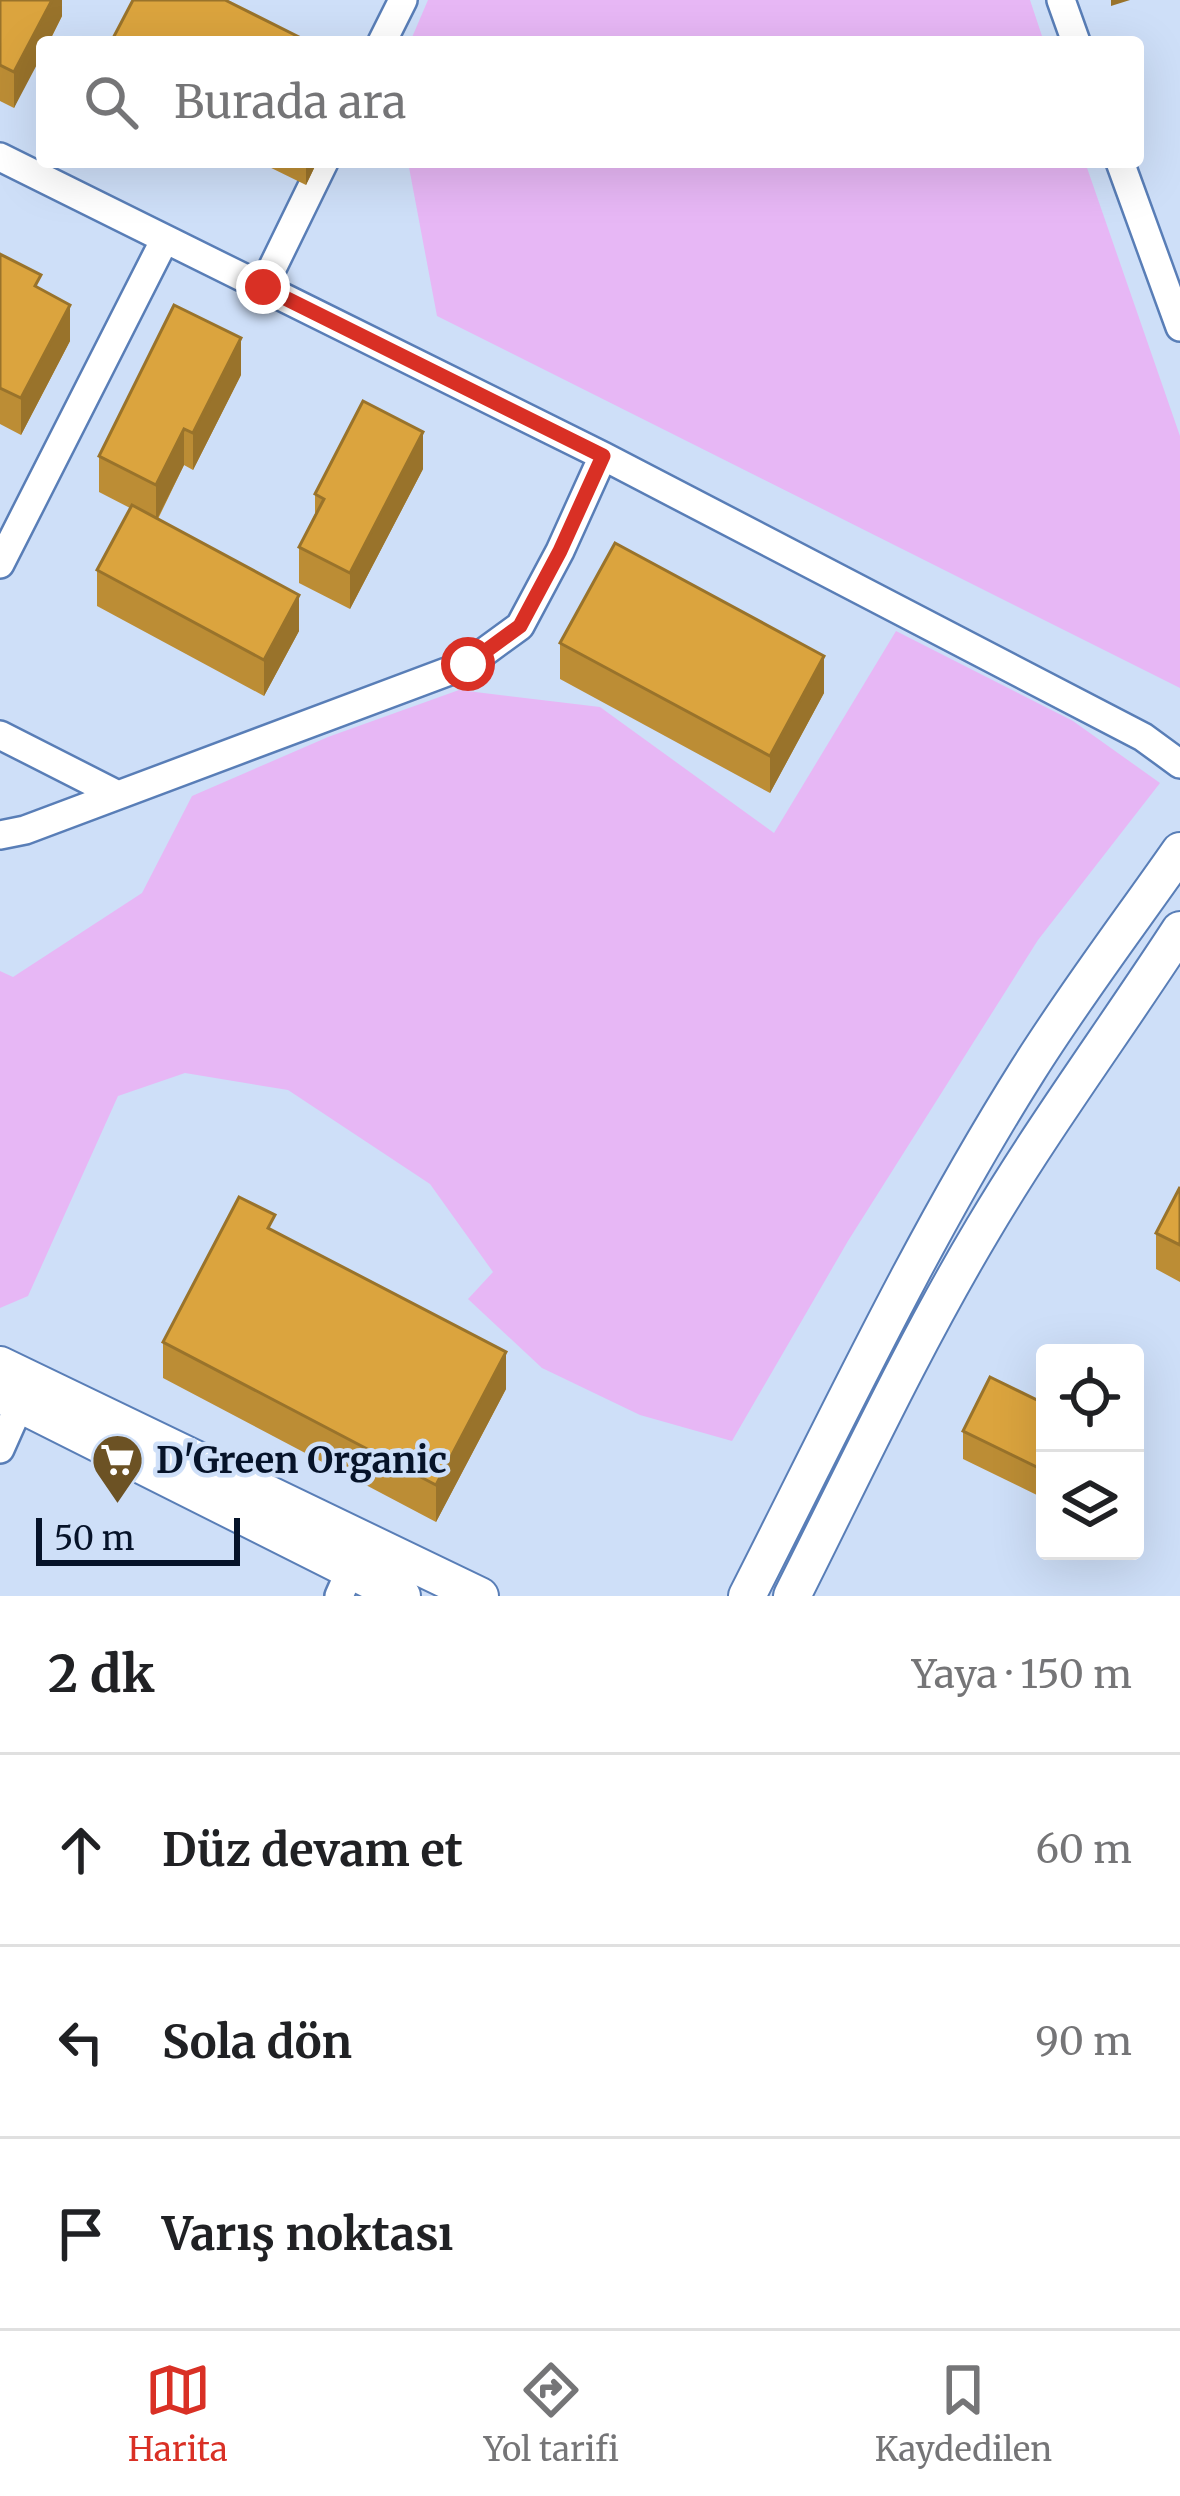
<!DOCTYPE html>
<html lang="tr">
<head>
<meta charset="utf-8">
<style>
	body { margin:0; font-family:Merriweather,serif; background:#f6f6f6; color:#202124 }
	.controls { position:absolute; right:36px; bottom:36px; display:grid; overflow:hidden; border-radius:12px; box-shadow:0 12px 48px #0002 }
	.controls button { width:108px; height:108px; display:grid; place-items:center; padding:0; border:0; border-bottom:3px solid #e0e0e0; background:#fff; color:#202124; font:60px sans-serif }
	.scale { position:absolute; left:36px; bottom:30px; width:204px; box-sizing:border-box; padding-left:12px; border:6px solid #061329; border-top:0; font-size:33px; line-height:42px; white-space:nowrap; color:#061329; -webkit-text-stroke:9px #cedff8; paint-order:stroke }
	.stop { position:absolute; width:36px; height:36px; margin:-27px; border:9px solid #d93025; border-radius:50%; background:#fff }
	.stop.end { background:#d93025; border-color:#fff; box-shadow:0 3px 12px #0008 }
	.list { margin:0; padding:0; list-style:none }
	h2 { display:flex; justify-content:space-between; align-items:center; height:156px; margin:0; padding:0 48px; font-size:51px }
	h2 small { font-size:39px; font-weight:400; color:#757577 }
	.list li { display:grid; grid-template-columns:78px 1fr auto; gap:36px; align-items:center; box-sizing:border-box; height:192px; padding:0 48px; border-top:3px solid #e0e0e0 }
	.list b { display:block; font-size:45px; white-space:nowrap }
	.list em { font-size:39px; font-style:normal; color:#757577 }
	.icon { flex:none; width:66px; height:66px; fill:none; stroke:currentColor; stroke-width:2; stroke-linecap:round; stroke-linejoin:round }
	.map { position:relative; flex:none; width:1180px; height:1596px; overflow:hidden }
	.search { position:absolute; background:#fff; box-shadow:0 12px 48px #0002; left:36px; right:36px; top:36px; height:132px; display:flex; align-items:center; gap:30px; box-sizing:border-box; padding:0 42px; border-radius:12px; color:#757577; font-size:45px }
	.sheet { height:732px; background:#fff }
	nav { display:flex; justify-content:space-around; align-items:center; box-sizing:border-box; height:168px; border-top:3px solid #e0e0e0; background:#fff; font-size:33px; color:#757577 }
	nav a { display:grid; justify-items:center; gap:6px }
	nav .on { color:#d93025 }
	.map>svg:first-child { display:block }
	.green { fill:#e7b7f5 }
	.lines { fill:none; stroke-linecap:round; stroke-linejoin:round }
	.street-casing { stroke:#597eb7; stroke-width:32 }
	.secondary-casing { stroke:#597eb7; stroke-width:40 }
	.street { stroke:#fff; stroke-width:27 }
	.secondary { stroke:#fff; stroke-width:36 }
	.wall { fill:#bc8d35 }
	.shaded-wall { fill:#99732b }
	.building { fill:#dba43e; stroke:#99732b; stroke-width:3 }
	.route { stroke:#d93025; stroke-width:15 }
	.labels { text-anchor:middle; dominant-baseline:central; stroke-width:9; stroke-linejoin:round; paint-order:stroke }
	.poi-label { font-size:36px; font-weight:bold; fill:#061329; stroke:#cedff8; text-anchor:start }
</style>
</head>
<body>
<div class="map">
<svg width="1180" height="1596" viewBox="0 0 1180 1596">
	<rect width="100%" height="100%" fill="#cedff8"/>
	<path class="green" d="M428,0H1030L1044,42H410Z
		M408,162H1085L1180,436V688L437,316Z
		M896,631L1073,721L1160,783L1038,940L848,1241L732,1441L640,1415L542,1368L468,1299L493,1272L430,1184L288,1090L185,1073L118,1096L28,1296L0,1308V971L13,977L142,893L192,796L328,737L459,690L600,707L774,833Z"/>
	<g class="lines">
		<defs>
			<path id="street" d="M1061,0L1076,42
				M382,42L403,0
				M0,157L603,456L1143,737L1180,764
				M1120,162L1180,327
				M263,287L324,162
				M0,564L165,239
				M0,735L116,794
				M0,835L25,830L468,664L520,626L560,551L603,456
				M0,1449L20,1404
				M339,1596L350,1571"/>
			<path id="secondary" d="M0,1365L480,1596
				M0,1394L402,1596
				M747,1596C837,1419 922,1238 1028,1070C1075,995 1129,924 1180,851
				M792,1596C854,1473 912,1348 983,1229C1044,1126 1115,1030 1180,930"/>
		</defs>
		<use href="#street" class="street-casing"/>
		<use href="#secondary" class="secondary-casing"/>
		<use href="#street" class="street"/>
		<use href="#secondary" class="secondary"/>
	</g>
	<path class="wall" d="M0,0H62V16L49,42H42L14,108L0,101Z
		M259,162H317L306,185Z
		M0,254L41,290L70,341L21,435L0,424Z
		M241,375L193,470L184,465L158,519L299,631L264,696L97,606V570L130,508L99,492V456Z
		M423,469L350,609L299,583V547L315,514V494Z
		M560,643L824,693L770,793L560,679Z
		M1180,1187V1282L1156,1269V1233Z
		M275,1231L506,1389L436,1522L163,1378V1342Z
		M1045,1404V1499L963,1459V1431Z"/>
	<path class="shaded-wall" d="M52,0H62V16L49,42H42V55L14,108V72Z
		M1111,0H1130L1111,6Z
		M306,162H317L306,185Z
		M70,305V341L21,435V398Z
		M241,338V375L193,470V433Z
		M184,429V465L156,521V485Z
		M423,432V469L350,609V573Z
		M299,595V631L264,696V660Z
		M824,656V693L770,793V756Z
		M506,1352V1389L436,1522V1485Z"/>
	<path class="building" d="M0,0H52L14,72L0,65Z
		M133,0H225L309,42H111Z
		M0,254L41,275L35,286L70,305L21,398L0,388Z
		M174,305L241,338L193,433L184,429L156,485L99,456Z
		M363,401L423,432L350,573L299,547L324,499L315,494Z
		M132,505L299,595L264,660L97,570Z
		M615,543L824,656L770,756L560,643Z
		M1180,1187V1245L1156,1233Z
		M239,1197L275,1215L268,1228L506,1352L436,1485L163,1342Z
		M990,1377L1045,1404V1471L963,1431Z"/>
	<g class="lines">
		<path class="route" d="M263,287L603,456L560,551L520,626L468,664"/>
	</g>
	<defs>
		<symbol id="supermarket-pin" viewBox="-11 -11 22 30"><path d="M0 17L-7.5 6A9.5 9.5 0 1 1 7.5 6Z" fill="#6c5224" stroke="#cedff8"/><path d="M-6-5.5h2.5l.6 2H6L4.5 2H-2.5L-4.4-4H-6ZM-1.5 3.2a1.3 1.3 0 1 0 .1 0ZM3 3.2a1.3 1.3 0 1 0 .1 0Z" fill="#fff"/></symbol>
	</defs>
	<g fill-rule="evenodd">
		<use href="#supermarket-pin" x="88" y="1430" width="59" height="81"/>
	</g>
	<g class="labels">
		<g class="poi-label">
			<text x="156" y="1460">D'Green Organic</text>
		</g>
	</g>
</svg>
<div class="controls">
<button><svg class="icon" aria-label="locate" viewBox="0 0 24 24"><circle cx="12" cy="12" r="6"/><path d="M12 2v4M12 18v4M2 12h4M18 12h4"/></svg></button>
<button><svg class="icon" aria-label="layers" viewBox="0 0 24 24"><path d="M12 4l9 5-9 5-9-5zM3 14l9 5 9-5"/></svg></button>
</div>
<div class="scale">50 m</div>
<div class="stop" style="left:468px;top:664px"></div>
<div class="stop end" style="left:263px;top:287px"></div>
<div class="search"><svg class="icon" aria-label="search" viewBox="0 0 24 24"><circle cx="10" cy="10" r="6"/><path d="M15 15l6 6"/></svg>Burada ara</div>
</div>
<section class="sheet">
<h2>2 dk<small>Yaya · 150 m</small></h2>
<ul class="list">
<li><svg class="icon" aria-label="ahead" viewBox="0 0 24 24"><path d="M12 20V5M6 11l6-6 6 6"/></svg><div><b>Düz devam et</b></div><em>60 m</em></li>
<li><svg class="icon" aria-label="left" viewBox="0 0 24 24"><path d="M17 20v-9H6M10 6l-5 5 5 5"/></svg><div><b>Sola dön</b></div><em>90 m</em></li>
<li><svg class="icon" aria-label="arrive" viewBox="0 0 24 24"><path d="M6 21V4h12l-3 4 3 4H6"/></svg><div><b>Varış noktası</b></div></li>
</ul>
</section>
<nav>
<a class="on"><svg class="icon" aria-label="map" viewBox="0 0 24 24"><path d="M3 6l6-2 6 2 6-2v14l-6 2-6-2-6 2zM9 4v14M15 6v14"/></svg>Harita</a>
<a><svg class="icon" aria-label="directions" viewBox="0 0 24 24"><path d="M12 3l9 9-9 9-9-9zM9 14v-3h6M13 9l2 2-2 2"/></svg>Yol tarifi</a>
<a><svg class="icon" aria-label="saved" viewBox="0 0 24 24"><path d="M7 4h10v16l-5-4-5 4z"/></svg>Kaydedilen</a>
</nav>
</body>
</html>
